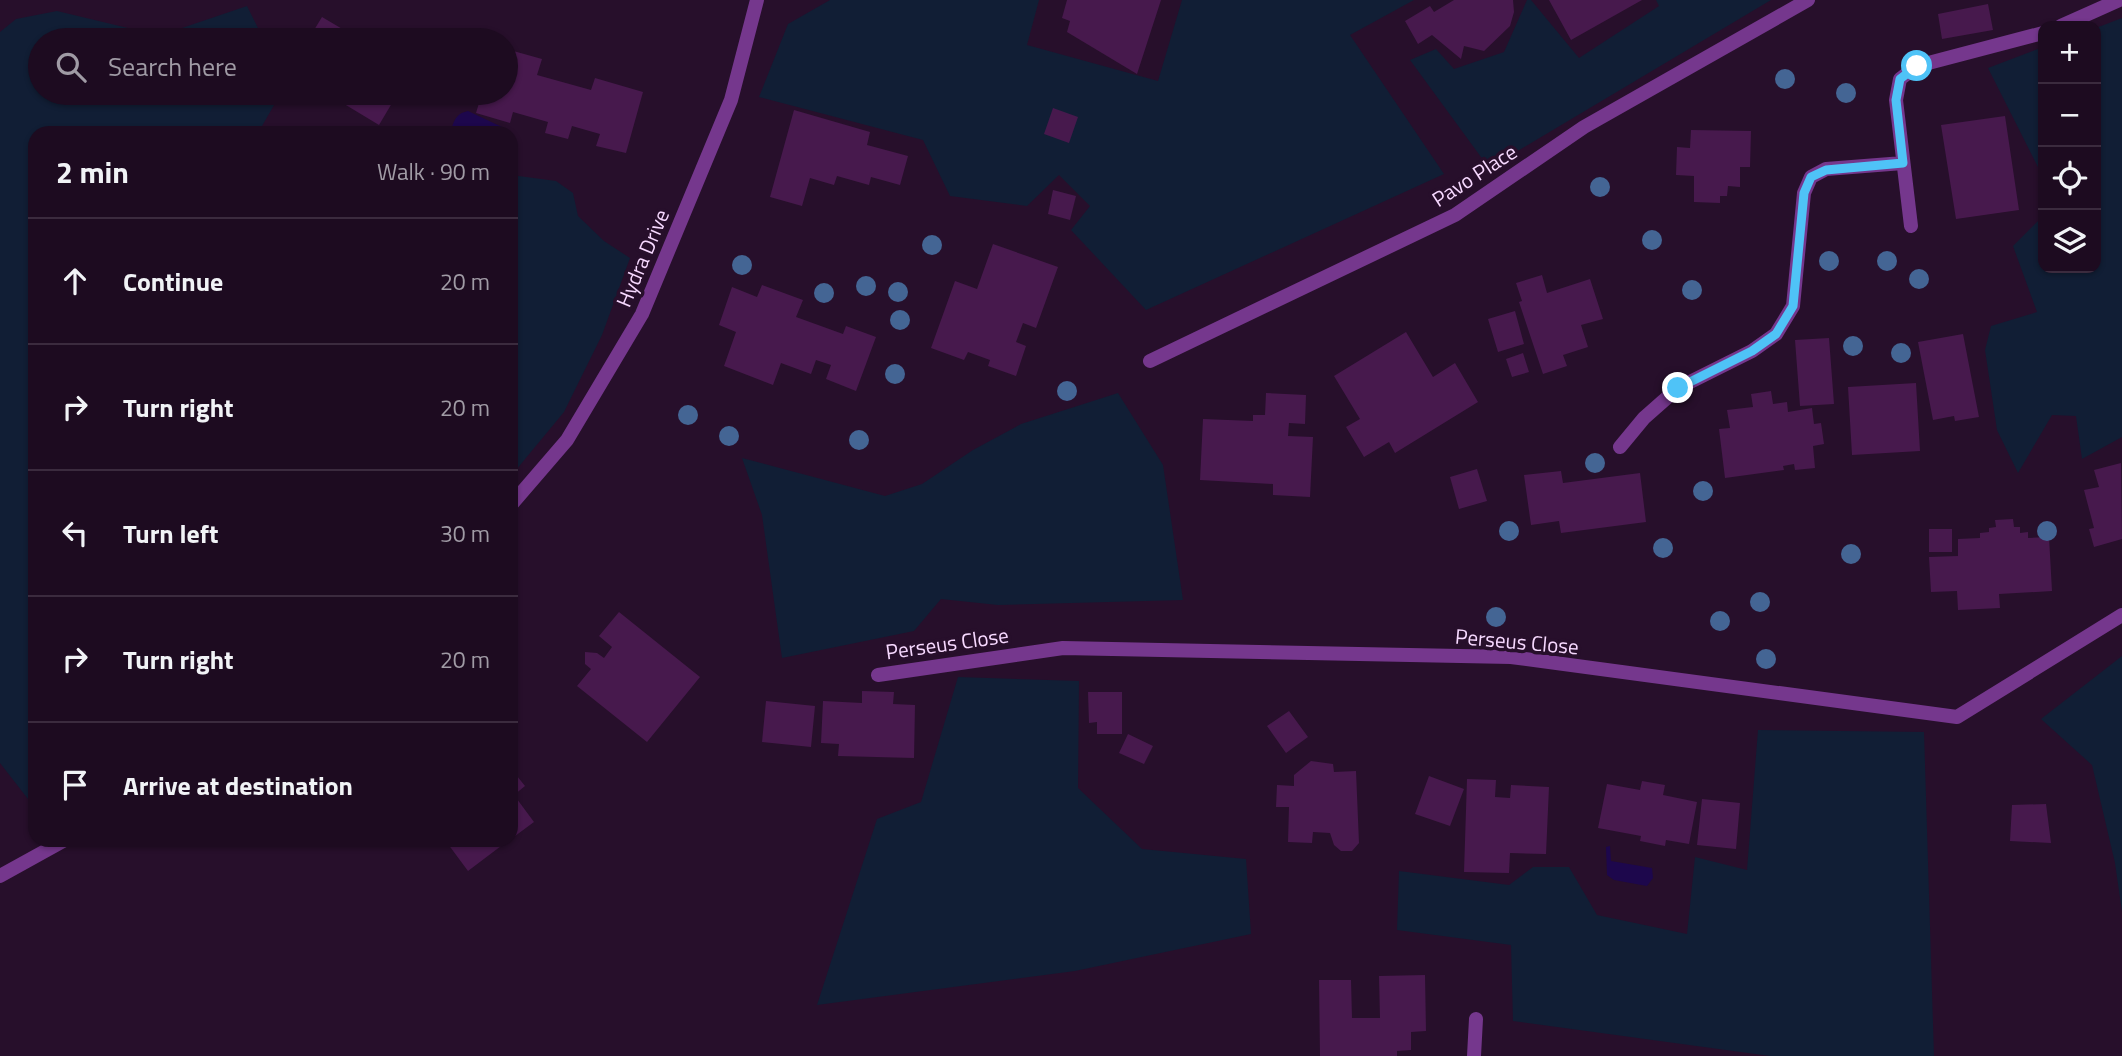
<!DOCTYPE html>
<html lang="en">
<head>
<meta charset="utf-8">
<style>
	body { margin:0; font-family:"Titillium Web",sans-serif; background:#251429; color:#f1f3f6 }
	.controls { position:absolute; right:21px; top:21px; display:grid; overflow:hidden; border-radius:14px; box-shadow:0 2px 5px #0004 }
	.controls button { width:63px; height:63px; display:grid; place-items:center; padding:0; border:0; border-bottom:2px solid #3b2b3e; background:#1d0b20; color:#f1f3f6; font:35px sans-serif }
	.stop { position:absolute; width:21px; height:21px; margin:-16px; border:5px solid #4fc3f7; border-radius:50%; background:#fff }
	.stop.end { background:#4fc3f7; border-color:#fff; box-shadow:0 2px 7px #0008 }
	.list { margin:0; padding:0; list-style:none }
	h2 { display:flex; justify-content:space-between; align-items:center; height:91px; margin:0; padding:0 28px; font-size:30px }
	h2 small { font-size:23px; font-weight:400; color:#a09ba5 }
	.list li { display:grid; grid-template-columns:46px 1fr auto; gap:21px; align-items:center; box-sizing:border-box; height:126px; padding:0 28px; border-top:2px solid #3b2b3e }
	.list b { display:block; font-size:26px; white-space:nowrap }
	.list em { font-size:23px; font-style:normal; color:#a09ba5 }
	.icon { flex:none; width:38px; height:38px; fill:none; stroke:currentColor; stroke-width:2; stroke-linecap:round; stroke-linejoin:round }
	.map { position:relative; flex:none; width:2122px; height:1056px; overflow:hidden }
	.search { position:absolute; background:#1d0b20; box-shadow:0 2px 5px #0004; left:28px; top:28px; width:490px; height:77px; display:flex; align-items:center; gap:18px; box-sizing:border-box; padding:0 24px; border-radius:38px; color:#a09ba5; font-size:26px }
	.panel { position:absolute; background:#1d0b20; box-shadow:0 2px 5px #0004; left:28px; top:126px; width:490px; height:721px; border-radius:21px }
	.map>svg:first-child { display:block }
	.green { fill:#111e35 }
	.water { fill:#1d074c }
	.building { fill:#47194d }
	.lines { fill:none; stroke-linecap:round; stroke-linejoin:round }
	.service { stroke:#75378d; stroke-width:14 }
	.minor { stroke:#75378d; stroke-width:14 }
	.tree { fill:#446594 }
	.route { stroke:#4fc3f7; stroke-width:9 }
	.labels { text-anchor:middle; dominant-baseline:central; stroke-width:7; stroke-linejoin:round; paint-order:stroke }
	.street-label { font-size:21px; fill:#f7d9ff; stroke:#270f2b }
</style>
</head>
<body>
<div class="map">
<svg width="2122" height="1056" viewBox="0 0 2122 1056">
	<rect width="100%" height="100%" fill="#270f2b"/>
	<path class="green" d="M830,0H1039L1027,45L1158,81L1182,0H1414L1350,35L1444,174L1146,310L1071,230L1090,206L1059,175L1027,206L950,196L923,140L759,97L788,24Z
		M1527,0H1531L1579,58L1659,6L1656,0H1771L1489,168L1410,60L1436,49L1454,69L1504,52Z
		M247,6L264,40H40V93H281L258,133H35V808L0,763V32L16,19L57,11L132,29H179Z
		M2122,18V437L2082,459L2076,416L2052,415L2018,473L1997,430L1985,350L1991,326L2037,312L2013,246L2043,216V268H2096V28Z
		M2043,47V177L1988,68Z
		M511,175L556,181L573,193L578,216L604,241L630,258L602,335L564,412L511,476Z
		M1118,393L1163,465L1183,600L998,605L941,599L914,631L782,658L762,515L742,458L885,496L922,484L973,450L1021,424Z
		M2122,656V912L2115,863L2092,765L2041,719Z
		M958,677L1079,681L1078,788L1142,849L1246,859L1251,934L1075,971L817,1005L877,819L921,802Z
		M1758,730L1924,732L1934,1056H1770L1513,1021L1511,945L1397,930L1399,871L1509,885L1533,867H1569L1597,915L1687,934L1695,857L1747,870Z"/>
	<path class="water" d="M468,111L504,128L505,133H457L452,127C455,118 458,113 468,111Z
		M1610,846L1611,861L1652,868L1653,878L1647,886L1614,880L1607,875L1606,847Z"/>
	<path class="building" d="M1067,0H1161L1137,74L1067,32L1070,21L1062,18Z
		M1454,0H1513L1514,12L1510,26L1484,51L1464,46L1461,59L1432,35L1418,44L1405,21L1430,6L1434,12Z
		M1549,0H1642L1571,40Z
		M1988,4L1993,30L1942,39L1938,14Z
		M322,17L361,40H308Z
		M506,49L542,59L537,75L591,90L595,78L643,92L626,153L596,146L600,134L572,126L568,139L545,133L548,122L513,112L510,123L476,113L482,93H506Z
		M326,93H398L379,125Z
		M1053,108L1078,117L1069,143L1044,134Z
		M794,110L870,132L867,145L908,156L900,185L871,177L869,185L837,176L834,185L810,178L802,206L770,197Z
		M2005,116L2019,210L1956,219L1941,125Z
		M1691,130L1751,131L1750,167H1740V187L1728,186L1727,196H1720V203L1694,202V176L1676,175L1677,147L1690,148Z
		M1053,190L1076,196L1070,220L1048,214Z
		M993,244L1058,267L1036,328L1023,323L1016,342L1026,346L1016,376L988,366L990,360L968,352L964,360L931,348L955,281L977,289Z
		M1542,275L1547,293L1590,279L1603,319L1581,325L1588,347L1563,355L1567,366L1543,374L1519,302L1522,301L1516,283Z
		M762,285L803,300L796,317L843,334L846,326L876,337L856,391L826,379L831,365L816,360L811,374L781,363L773,385L724,366L736,332L719,325L732,287L757,297Z
		M1515,311L1524,344L1498,352L1488,319Z
		M1406,332L1433,377L1455,363L1478,402L1395,453L1389,442L1364,457L1346,427L1360,419L1334,376Z
		M1963,334L1979,417L1955,421L1954,416L1933,420L1918,342Z
		M1829,338L1834,404L1800,406L1795,340Z
		M1523,353L1529,372L1512,377L1506,359Z
		M1916,383L1920,451L1852,455L1848,387Z
		M1771,391L1773,404L1787,402L1788,412L1812,408L1814,424L1821,423L1824,444L1813,446L1815,468L1795,470L1794,464L1783,466L1784,470L1725,478L1719,429L1730,428L1727,410L1753,407L1751,394Z
		M1266,393L1306,395L1305,424L1289,423L1288,436L1313,437L1310,497L1273,495V484L1200,480L1203,419L1253,421V415H1265Z
		M2121,463L2122,539L2094,547L2089,529L2094,528L2084,490L2099,487L2094,470Z
		M1477,469L1487,501L1459,509L1450,477Z
		M1561,471L1563,483L1640,473L1646,522L1561,533L1559,521L1531,525L1524,475Z
		M2013,519L2014,527H2020V533L2028,532V538L2049,537L2052,591L1999,594L2000,608L1958,610L1957,591L1931,592L1929,557L1958,556V539L1980,538V533L1989,532V528L1996,527L1995,520Z
		M1929,529H1952V552H1929Z
		M619,612L700,677L647,742L577,686L591,669L585,664V652L597,653L604,658L612,647L599,636Z
		M862,691L894,692L893,704L915,705L914,758L838,756L839,744L821,743L823,701L862,703Z
		M1088,692H1122V734H1097V722L1089,723Z
		M766,701L815,706L811,747L762,742Z
		M1289,711L1308,737L1286,753L1267,726Z
		M1128,734L1153,746L1144,764L1119,753Z
		M1311,761L1333,764L1334,772L1356,771L1359,843L1352,851H1341L1334,845L1330,833L1313,832L1312,843L1288,842L1289,807H1276L1277,785L1294,786V775Z
		M517,776L525,786L514,795L534,822L511,839V781Z
		M1429,776L1464,789L1450,826L1415,814Z
		M1467,779L1496,780L1495,797L1510,798L1511,785L1549,787L1546,854L1510,853L1509,873L1464,872Z
		M1642,781L1665,785L1663,795L1697,802L1689,844L1666,840L1665,846L1640,841L1641,836L1598,828L1607,784L1640,790Z
		M1702,799L1740,803L1736,849L1697,845Z
		M2046,804L2051,843L2010,841L2012,805Z
		M445,840H509L468,871Z
		M1425,975L1426,1031L1411,1032V1050L1397,1051V1056H1320L1319,980H1351L1352,1018H1380L1379,976Z"/>
	<g class="lines">
		<path class="service" d="M2061,26L2119,0
			M1911,226L1896,100L1900,79L1917,66L2043,33
			M1620,447L1644,418L1678,388L1752,351L1776,334L1793,306L1804,193L1811,177L1826,169L1903,163"/>
		<path class="minor" d="M1150,361L1455,215L1584,127L1808,0
			M511,505L567,440L642,314L731,100L757,0
			M878,675L1063,648L1511,657L1957,717L2122,615
			M0,876L65,840
			M1474,1056L1476,1019"/>
	</g>
	<g class="tree">
		<circle cx="1785" cy="79" r="10"/>
		<circle cx="1846" cy="93" r="10"/>
		<circle cx="1600" cy="187" r="10"/>
		<circle cx="1652" cy="240" r="10"/>
		<circle cx="932" cy="245" r="10"/>
		<circle cx="1829" cy="261" r="10"/>
		<circle cx="1887" cy="261" r="10"/>
		<circle cx="742" cy="265" r="10"/>
		<circle cx="1919" cy="279" r="10"/>
		<circle cx="866" cy="286" r="10"/>
		<circle cx="1692" cy="290" r="10"/>
		<circle cx="898" cy="292" r="10"/>
		<circle cx="824" cy="293" r="10"/>
		<circle cx="900" cy="320" r="10"/>
		<circle cx="1853" cy="346" r="10"/>
		<circle cx="1901" cy="353" r="10"/>
		<circle cx="895" cy="374" r="10"/>
		<circle cx="1067" cy="391" r="10"/>
		<circle cx="688" cy="415" r="10"/>
		<circle cx="729" cy="436" r="10"/>
		<circle cx="859" cy="440" r="10"/>
		<circle cx="1595" cy="463" r="10"/>
		<circle cx="1703" cy="491" r="10"/>
		<circle cx="1509" cy="531" r="10"/>
		<circle cx="2047" cy="531" r="10"/>
		<circle cx="1663" cy="548" r="10"/>
		<circle cx="1851" cy="554" r="10"/>
		<circle cx="1760" cy="602" r="10"/>
		<circle cx="1496" cy="617" r="10"/>
		<circle cx="1720" cy="621" r="10"/>
		<circle cx="1766" cy="659" r="10"/>
	</g>
	<g class="lines">
		<path class="route" d="M1678,388L1752,351L1776,334L1793,306L1804,193L1811,177L1826,170L1903,163L1896,100L1900,79L1917,66"/>
	</g>
	<g class="labels">
		<g class="street-label">
			<text transform="translate(1474 175) rotate(-33)">Pavo Place</text>
			<text transform="translate(642 258) rotate(-67)">Hydra Drive</text>
			<text transform="translate(1517 641) rotate(5)">Perseus Close</text>
			<text transform="translate(947 643) rotate(-8)">Perseus Close</text>
		</g>
	</g>
</svg>
<div class="controls">
<button>+</button>
<button>−</button>
<button><svg class="icon" aria-label="locate" viewBox="0 0 24 24"><circle cx="12" cy="12" r="6"/><path d="M12 2v4M12 18v4M2 12h4M18 12h4"/></svg></button>
<button><svg class="icon" aria-label="layers" viewBox="0 0 24 24"><path d="M12 4l9 5-9 5-9-5zM3 14l9 5 9-5"/></svg></button>
</div>
<div class="stop" style="left:1917px;top:66px"></div>
<div class="stop end" style="left:1678px;top:388px"></div>
<div class="search"><svg class="icon" aria-label="search" viewBox="0 0 24 24"><circle cx="10" cy="10" r="6"/><path d="M15 15l6 6"/></svg>Search here</div>
<section class="panel">
<h2>2 min<small>Walk · 90 m</small></h2>
<ul class="list">
<li><svg class="icon" aria-label="ahead" viewBox="0 0 24 24"><path d="M12 20V5M6 11l6-6 6 6"/></svg><div><b>Continue</b></div><em>20 m</em></li>
<li><svg class="icon" aria-label="right" viewBox="0 0 24 24"><path d="M7 20v-9h11M14 6l5 5-5 5"/></svg><div><b>Turn right</b></div><em>20 m</em></li>
<li><svg class="icon" aria-label="left" viewBox="0 0 24 24"><path d="M17 20v-9H6M10 6l-5 5 5 5"/></svg><div><b>Turn left</b></div><em>30 m</em></li>
<li><svg class="icon" aria-label="right" viewBox="0 0 24 24"><path d="M7 20v-9h11M14 6l5 5-5 5"/></svg><div><b>Turn right</b></div><em>20 m</em></li>
<li><svg class="icon" aria-label="arrive" viewBox="0 0 24 24"><path d="M6 21V4h12l-3 4 3 4H6"/></svg><div><b>Arrive at destination</b></div></li>
</ul>
</section>
</div>
</body>
</html>
